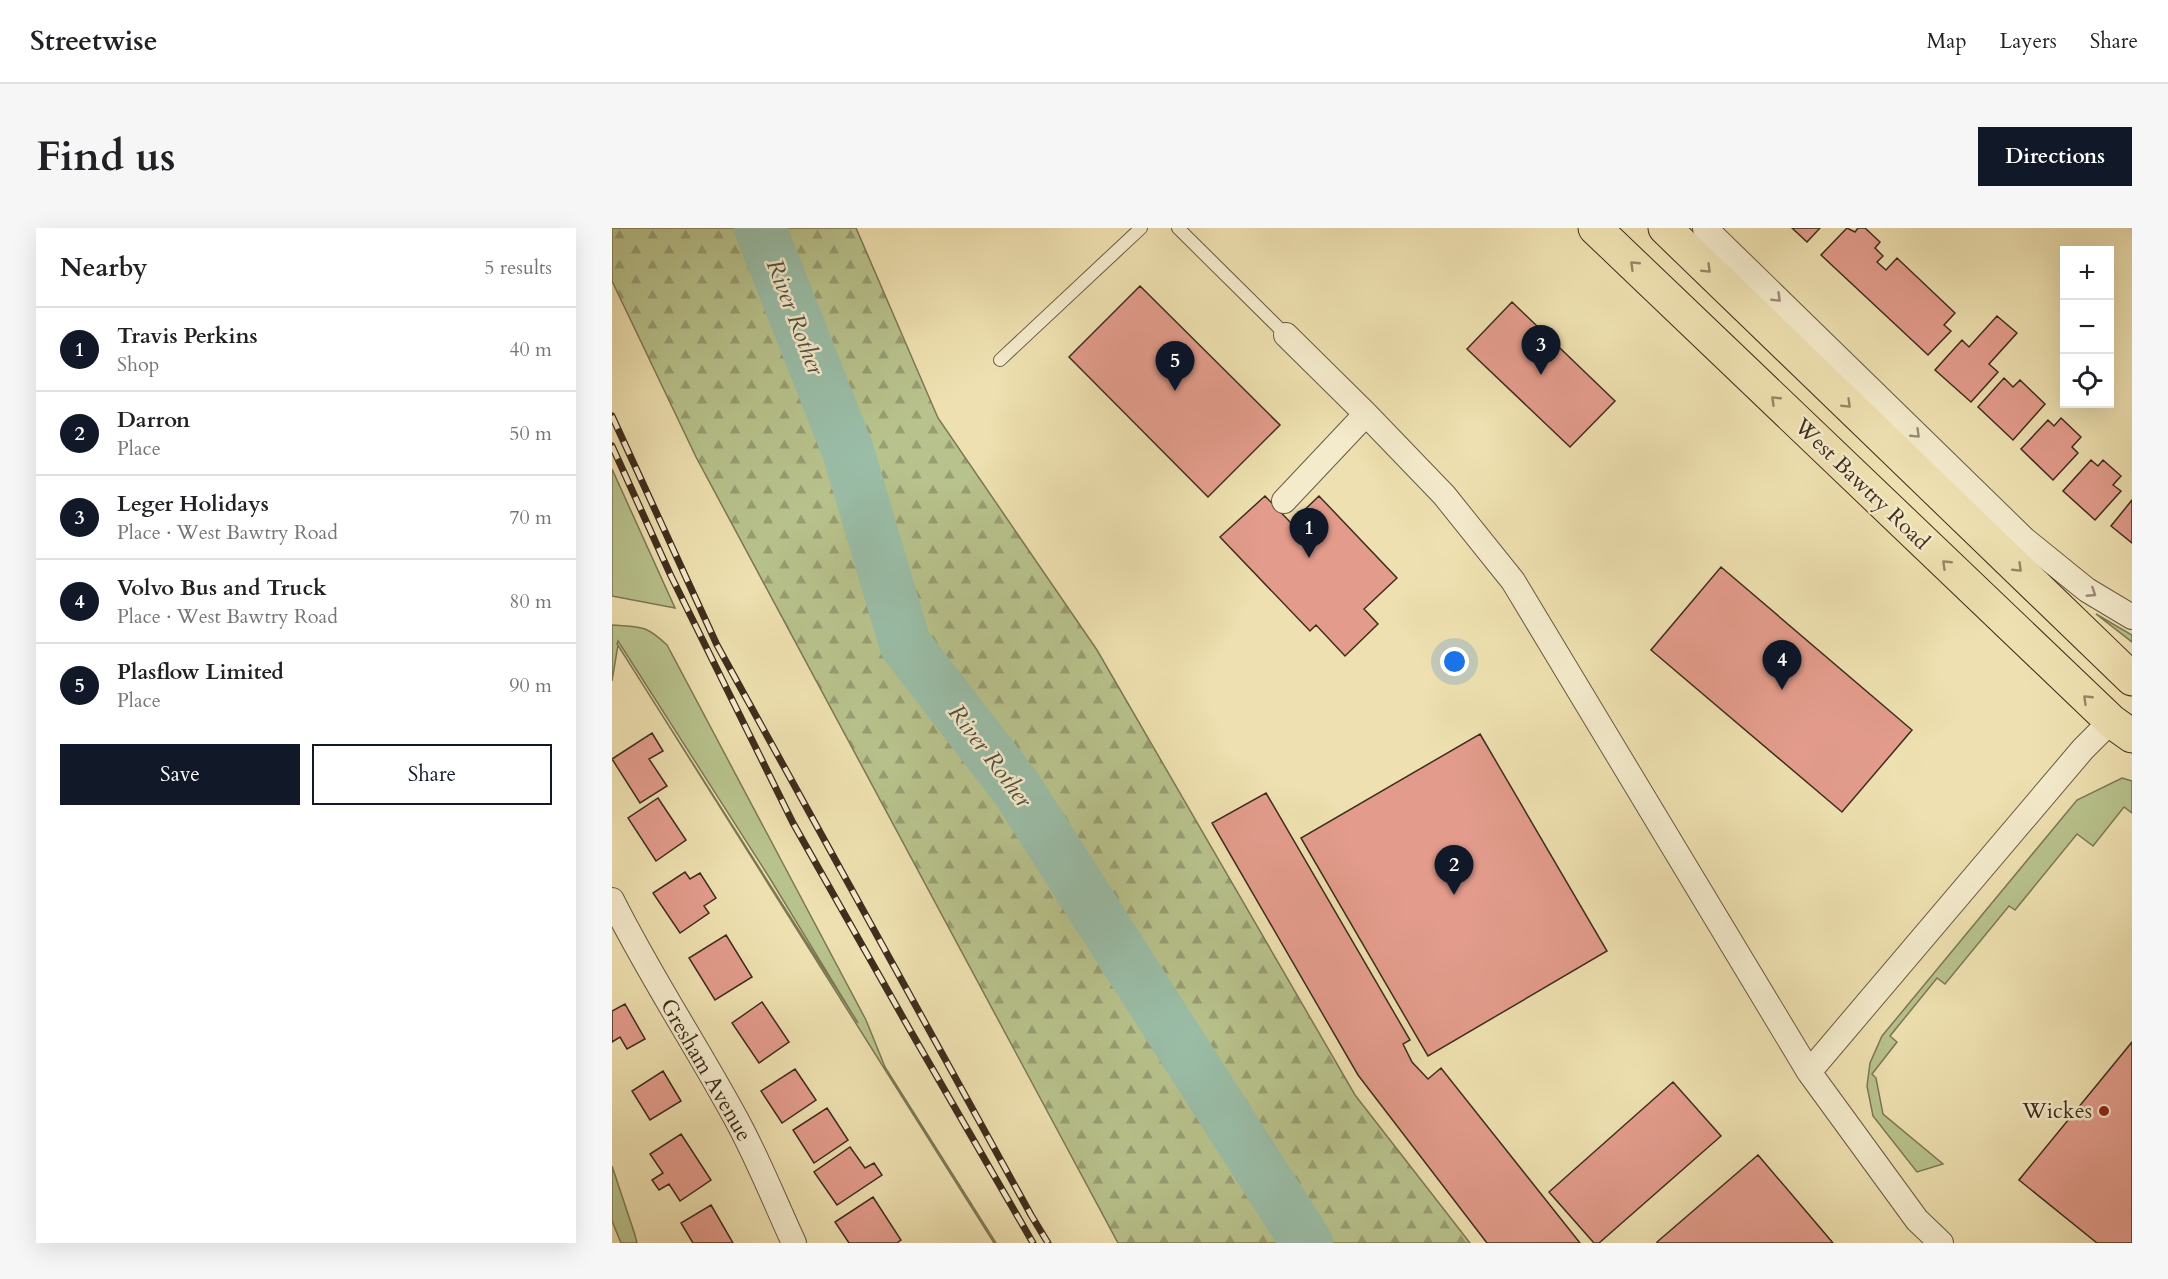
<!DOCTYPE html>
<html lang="en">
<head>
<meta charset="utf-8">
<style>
	body { margin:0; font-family:Cardo,serif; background:#f6f6f6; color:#202124 }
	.controls { position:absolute; right:18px; top:18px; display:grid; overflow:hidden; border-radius:0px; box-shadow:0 6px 24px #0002 }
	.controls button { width:54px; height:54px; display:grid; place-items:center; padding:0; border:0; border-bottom:2px solid #e0e0e0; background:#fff; color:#202124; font:30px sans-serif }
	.you { position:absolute; left:843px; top:434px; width:21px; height:21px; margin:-15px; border:4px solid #fff; border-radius:50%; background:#1a73e8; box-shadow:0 0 0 9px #1a73e833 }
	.badge { display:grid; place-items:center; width:39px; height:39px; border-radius:50%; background:#111827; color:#fff; font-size:20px; font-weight:700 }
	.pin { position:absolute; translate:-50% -50px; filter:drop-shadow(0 2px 3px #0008) }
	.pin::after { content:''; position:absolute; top:32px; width:21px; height:18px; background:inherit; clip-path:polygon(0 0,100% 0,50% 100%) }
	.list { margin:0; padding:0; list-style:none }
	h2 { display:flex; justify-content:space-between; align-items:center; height:78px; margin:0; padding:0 24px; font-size:26px }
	h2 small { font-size:20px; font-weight:400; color:#757577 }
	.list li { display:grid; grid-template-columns:39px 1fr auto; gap:18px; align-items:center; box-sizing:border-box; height:84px; padding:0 24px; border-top:2px solid #e0e0e0 }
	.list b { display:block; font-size:22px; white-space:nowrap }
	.list p { margin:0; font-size:20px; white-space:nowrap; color:#757577 }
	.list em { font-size:20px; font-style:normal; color:#757577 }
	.actions { display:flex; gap:12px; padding:18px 24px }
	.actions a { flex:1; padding:14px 0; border:2px solid #111827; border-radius:0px; text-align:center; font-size:21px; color:#111827 }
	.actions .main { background:#111827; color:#fff }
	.icon { flex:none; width:33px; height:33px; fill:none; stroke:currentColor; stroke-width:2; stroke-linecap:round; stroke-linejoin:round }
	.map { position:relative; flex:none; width:1520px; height:1015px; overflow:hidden; border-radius:0px }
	header { display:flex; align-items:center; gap:36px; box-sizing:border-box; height:84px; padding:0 30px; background:#fff; border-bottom:2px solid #e0e0e0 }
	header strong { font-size:28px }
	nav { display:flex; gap:33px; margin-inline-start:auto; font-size:21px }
	.intro { display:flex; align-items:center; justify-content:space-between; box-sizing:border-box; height:144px; padding:0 36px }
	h1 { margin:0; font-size:42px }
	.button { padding:15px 27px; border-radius:0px; background:#111827; color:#fff; font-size:21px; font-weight:700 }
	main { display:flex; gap:36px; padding:0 36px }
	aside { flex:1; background:#fff; border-radius:0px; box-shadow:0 6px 24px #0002 }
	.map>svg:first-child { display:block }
	.grass { fill:#b8c28c; stroke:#7c7854; stroke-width:1.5; fill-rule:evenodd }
	.forest { fill:url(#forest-firs); stroke:#7c7854; stroke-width:1.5 }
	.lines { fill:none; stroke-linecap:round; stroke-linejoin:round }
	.river { stroke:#9abda7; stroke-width:52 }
	.building { fill:#e39c8c; stroke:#3f2d1d; stroke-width:1.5 }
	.lane-casing { stroke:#6b5a42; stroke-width:14 }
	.street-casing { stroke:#6b5a42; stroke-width:26 }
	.primary-casing { stroke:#3f2d1d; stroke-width:35 }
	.lane { stroke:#f4ebcc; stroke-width:12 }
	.street { stroke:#f4ebcc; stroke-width:24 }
	.primary { stroke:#eee0b0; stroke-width:33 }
	.rail-casing { stroke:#3f2d1d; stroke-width:7 }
	.rail { stroke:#f4ebcc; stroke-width:4.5; stroke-dasharray:14; stroke-linecap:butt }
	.oneway { stroke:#968666 }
	.oneway2 { stroke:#9a8c74 }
	.poi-dot { fill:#8f2418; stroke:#f4ebcc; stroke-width:2 }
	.labels { text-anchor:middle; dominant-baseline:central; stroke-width:5; stroke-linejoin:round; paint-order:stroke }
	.street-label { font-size:22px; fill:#3f2d1d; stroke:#f4ebcc }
	.poi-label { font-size:22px; fill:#3f2d1d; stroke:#f4ebcc; text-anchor:end }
	.water-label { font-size:24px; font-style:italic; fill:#565140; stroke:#f4ebcc }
</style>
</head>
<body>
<header>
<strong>Streetwise</strong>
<nav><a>Map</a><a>Layers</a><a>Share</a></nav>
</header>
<div class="intro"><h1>Find us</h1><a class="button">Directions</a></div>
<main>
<aside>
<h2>Nearby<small>5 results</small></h2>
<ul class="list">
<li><span class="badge">1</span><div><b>Travis Perkins</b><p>Shop</p></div><em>40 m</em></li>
<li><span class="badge">2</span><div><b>Darron</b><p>Place</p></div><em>50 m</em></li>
<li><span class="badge">3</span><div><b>Leger Holidays</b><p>Place · West Bawtry Road</p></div><em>70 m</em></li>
<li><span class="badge">4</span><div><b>Volvo Bus and Truck</b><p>Place · West Bawtry Road</p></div><em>80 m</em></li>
<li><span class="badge">5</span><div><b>Plasflow Limited</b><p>Place</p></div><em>90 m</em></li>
</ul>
<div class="actions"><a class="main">Save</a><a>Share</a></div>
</aside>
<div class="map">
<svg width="1520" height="1015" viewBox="0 0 1520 1015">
	<defs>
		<pattern id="forest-firs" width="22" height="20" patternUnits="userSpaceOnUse" patternTransform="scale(1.5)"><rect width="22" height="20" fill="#b8c28c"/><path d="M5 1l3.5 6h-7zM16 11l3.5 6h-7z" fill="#979e72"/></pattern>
	</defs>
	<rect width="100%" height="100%" fill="#eee0b0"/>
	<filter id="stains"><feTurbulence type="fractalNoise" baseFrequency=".00333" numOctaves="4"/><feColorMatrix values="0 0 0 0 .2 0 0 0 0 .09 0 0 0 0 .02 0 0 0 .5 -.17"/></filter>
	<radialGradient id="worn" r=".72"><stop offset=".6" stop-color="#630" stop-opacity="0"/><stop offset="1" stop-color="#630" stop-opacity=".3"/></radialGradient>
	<path class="grass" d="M0,241L63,380L0,368Z
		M1484,386L1520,407V414Z
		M0,397C28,399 33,396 55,417L254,792L273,839L384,1015H382L6,417L0,453ZM6,413L157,649L246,795L5,416Z
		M1510,550L1520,553V585L1512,579L1481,618L1465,606L1403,682L1397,678L1333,756L1325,750L1278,808L1285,814L1260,846L1264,850L1271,886L1331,936L1305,944L1261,888L1255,858L1258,835L1270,808L1465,572Z
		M0,938L23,1007L25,1015H9L0,993Z"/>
	<path class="forest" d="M0,0H244L326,190L485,422L743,867L858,1015H506L84,229L0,53Z"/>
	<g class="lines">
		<path class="river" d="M148,0L236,223L293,416L405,561L695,1015"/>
	</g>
	<path class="building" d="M1180,0H1208L1195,14Z
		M1235,0L1243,4L1246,0H1253L1268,14L1263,20L1271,28L1265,34L1274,42L1285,30L1343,85L1332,97L1339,103L1316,127L1209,27Z
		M528,58L668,197L596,269L457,129Z
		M900,74L1003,173L958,219L855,121Z
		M1385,88L1405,105L1377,136L1386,144L1359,174L1323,142L1350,112L1357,119Z
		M1392,150L1401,159L1408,152L1433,176L1401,212L1366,179Z
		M1449,190L1469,209L1460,219L1466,225L1441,252L1409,221L1436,192L1442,198Z
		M1479,232L1486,238L1491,232L1509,248L1501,257L1509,263L1483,292L1451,263Z
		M653,268L679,295L707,268L785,350L752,381L766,396L733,428L704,397L698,403L608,309Z
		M1520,272V315L1499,298Z
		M1109,339L1300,502L1230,584L1039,422Z
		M40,505L51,523L37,531L55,558L28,575L0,531Z
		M868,506L995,723L816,828L689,610Z
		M654,565L798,812L791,816L800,834L816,851L829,840L968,1015H875L746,847L600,595Z
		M46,570L74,612L44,633L16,590Z
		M73,644L78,651L88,645L104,670L92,678L97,685L68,705L41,665Z
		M114,707L140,749L103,772L77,730Z
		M150,774L177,814L147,835L120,795Z
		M13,776L33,811L15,821L8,809L0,814V783Z
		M1520,814V1015H1485L1407,952Z
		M183,841L204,872L170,895L149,863Z
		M51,843L69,873L38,892L20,863Z
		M1061,854L1109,908L987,1015H982L937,964Z
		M215,880L236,912L202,935L181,902Z
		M69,906L99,952L68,973L57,956L47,962L40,952L51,945L38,926Z
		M238,919L253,940L262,935L270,947L225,977L202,944Z
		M1146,927L1221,1015H1045V1014Z
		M261,969L289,1012L285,1015H237L223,994Z
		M99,977L121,1015H81L69,995Z"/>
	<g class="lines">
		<defs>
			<path id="lane" d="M566,0L674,107
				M388,132L529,0"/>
			<path id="street" d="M1093,0L1412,311L1475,362L1520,389
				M674,107L754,186L832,267L901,353L1197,844L1305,992L1329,1015
				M672,273L754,186
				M0,672C37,746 82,814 122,887C145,928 162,972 182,1015
				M1197,844L1471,521L1499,493"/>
			<path id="primary" d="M983,0L1499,493L1520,508
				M1053,0L1520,451"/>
		</defs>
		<use href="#lane" class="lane-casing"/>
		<use href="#street" class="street-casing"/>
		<use href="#primary" class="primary-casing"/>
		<use href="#lane" class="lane"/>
		<use href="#street" class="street"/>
		<use href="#primary" class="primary"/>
		<defs>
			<path id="rail" d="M0,188L105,417L419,987L436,1015
				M0,218L59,348L181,595L298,802L421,1015"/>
		</defs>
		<use href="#rail" class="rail-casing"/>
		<use href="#rail" class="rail"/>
	</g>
	<defs><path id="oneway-chevron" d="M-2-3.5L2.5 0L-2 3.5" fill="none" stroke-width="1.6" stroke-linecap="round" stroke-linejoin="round" transform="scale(1.5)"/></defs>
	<g class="oneway">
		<use href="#oneway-chevron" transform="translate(1022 37) rotate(-136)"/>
		<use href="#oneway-chevron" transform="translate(1095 41) rotate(44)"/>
		<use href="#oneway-chevron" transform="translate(1163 172) rotate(-136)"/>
		<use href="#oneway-chevron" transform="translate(1235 176) rotate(44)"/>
		<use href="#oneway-chevron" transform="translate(1334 336) rotate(-136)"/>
		<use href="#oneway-chevron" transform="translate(1406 340) rotate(44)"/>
		<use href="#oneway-chevron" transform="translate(1475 471) rotate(-136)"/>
	</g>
	<g class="oneway2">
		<use href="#oneway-chevron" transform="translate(1165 70) rotate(44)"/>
		<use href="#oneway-chevron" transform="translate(1304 206) rotate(44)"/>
		<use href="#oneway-chevron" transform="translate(1480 365) rotate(33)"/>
	</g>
	<circle class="poi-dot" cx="1492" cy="883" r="6"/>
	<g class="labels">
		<g class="street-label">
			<text transform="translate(1250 256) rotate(44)">West Bawtry Road</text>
			<text transform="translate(94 842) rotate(60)">Gresham Avenue</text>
		</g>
		<g class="poi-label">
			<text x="1480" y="883">Wickes</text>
		</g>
		<g class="water-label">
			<text transform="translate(183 89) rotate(69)">River Rother</text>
			<text transform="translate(378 528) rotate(53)">River Rother</text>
		</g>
	</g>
	<rect width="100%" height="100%" filter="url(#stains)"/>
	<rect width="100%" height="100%" fill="url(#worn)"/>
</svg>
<div class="controls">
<button>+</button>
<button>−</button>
<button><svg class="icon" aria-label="locate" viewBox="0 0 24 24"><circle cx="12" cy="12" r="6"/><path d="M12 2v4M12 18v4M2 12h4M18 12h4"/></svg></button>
</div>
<div class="you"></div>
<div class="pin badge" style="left:697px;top:330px">1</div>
<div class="pin badge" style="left:842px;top:667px">2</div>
<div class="pin badge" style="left:929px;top:147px">3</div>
<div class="pin badge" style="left:1170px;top:462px">4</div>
<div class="pin badge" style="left:563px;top:163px">5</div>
</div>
</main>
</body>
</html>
